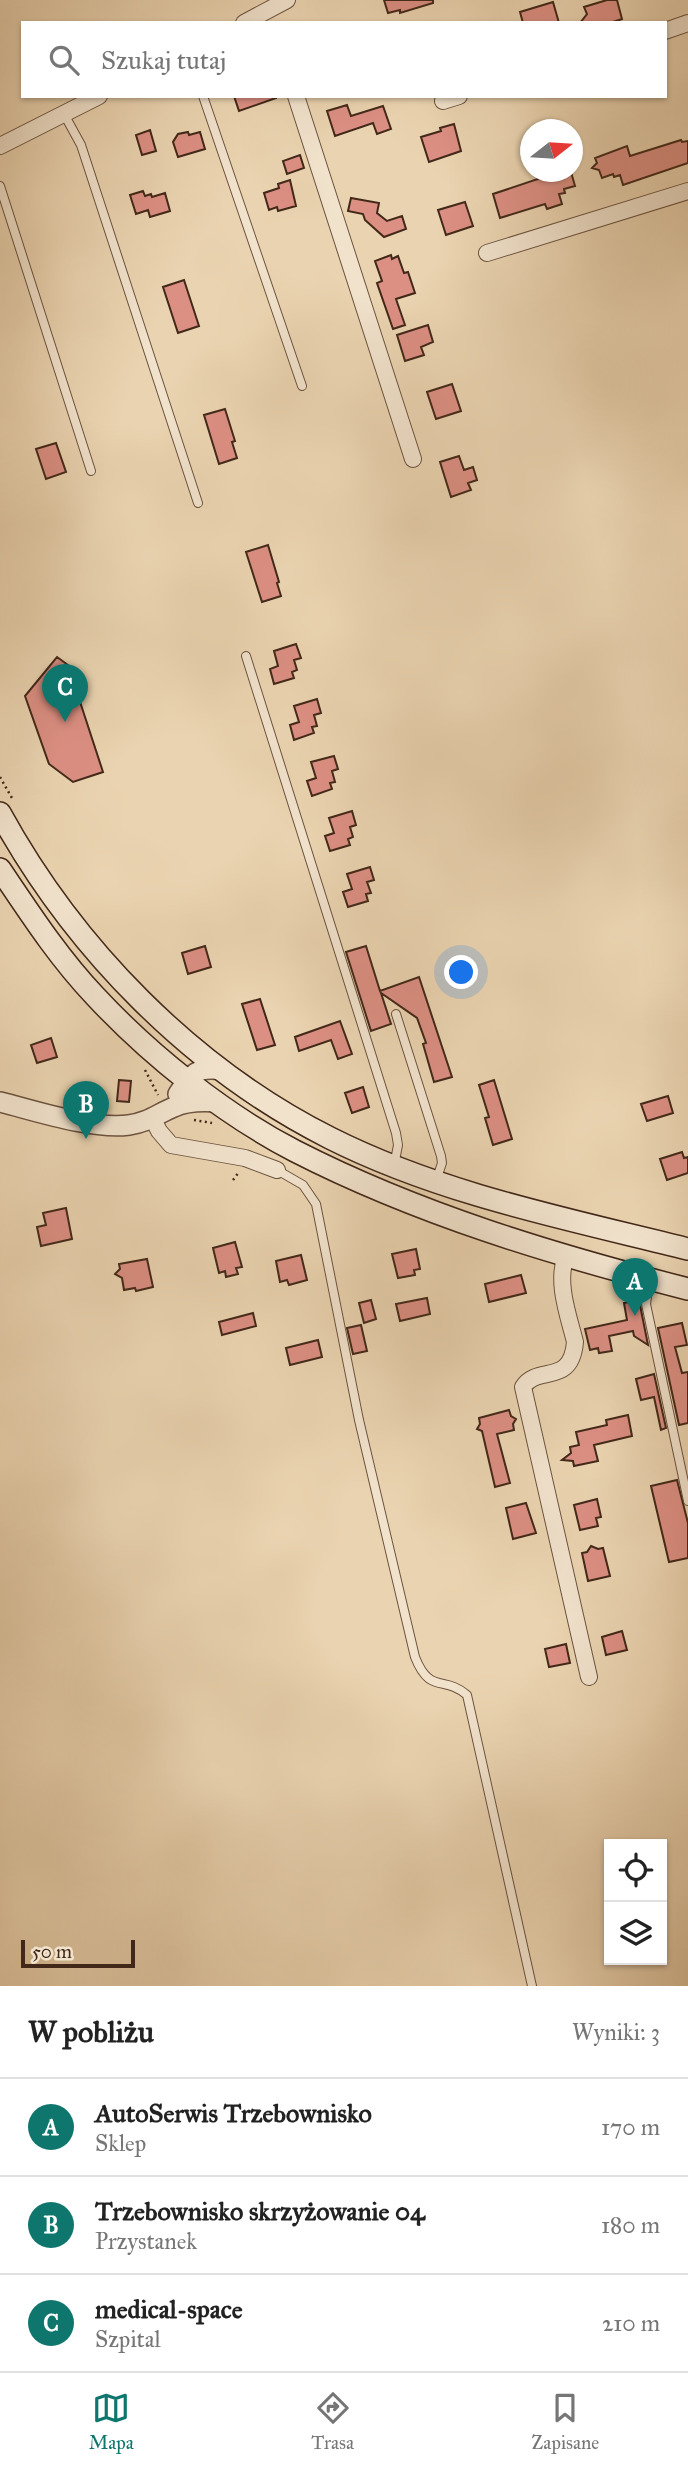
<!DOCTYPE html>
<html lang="pl">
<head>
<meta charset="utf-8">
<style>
	body { margin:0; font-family:"IM FELL Great Primer",serif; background:#f6f6f6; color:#222 }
	.controls { position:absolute; right:21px; bottom:21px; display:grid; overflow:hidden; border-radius:0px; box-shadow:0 2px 5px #0004 }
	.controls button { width:63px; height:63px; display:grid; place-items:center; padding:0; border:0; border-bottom:2px solid #e0e0e0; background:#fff; color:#222; font:35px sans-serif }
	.compass { position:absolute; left:520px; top:119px; width:63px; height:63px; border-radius:50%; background:#fff; box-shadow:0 2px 5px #0004; rotate:73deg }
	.scale { position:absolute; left:21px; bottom:18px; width:114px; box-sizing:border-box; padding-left:7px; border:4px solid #422819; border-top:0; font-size:19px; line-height:24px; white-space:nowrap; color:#422819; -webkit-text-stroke:5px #f1e2cc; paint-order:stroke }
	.you { position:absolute; left:462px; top:973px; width:24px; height:24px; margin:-18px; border:5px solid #fff; border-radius:50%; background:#1a73e8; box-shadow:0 0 0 10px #1a73e833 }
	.badge { display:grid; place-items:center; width:46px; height:46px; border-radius:50%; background:#0f766e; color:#fff; font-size:23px; font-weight:700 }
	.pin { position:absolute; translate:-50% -58px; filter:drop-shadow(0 2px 4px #0008) }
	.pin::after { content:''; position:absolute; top:37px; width:24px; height:21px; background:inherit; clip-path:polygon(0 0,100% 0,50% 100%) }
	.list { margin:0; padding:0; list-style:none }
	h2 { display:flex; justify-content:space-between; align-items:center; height:91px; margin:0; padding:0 28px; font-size:30px }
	h2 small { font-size:23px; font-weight:400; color:#767676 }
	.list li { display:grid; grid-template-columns:46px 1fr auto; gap:21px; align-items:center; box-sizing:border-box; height:98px; padding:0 28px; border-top:2px solid #e0e0e0 }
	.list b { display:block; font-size:26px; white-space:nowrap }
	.list p { margin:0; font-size:23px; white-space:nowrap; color:#767676 }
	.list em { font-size:23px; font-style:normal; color:#767676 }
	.icon { flex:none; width:38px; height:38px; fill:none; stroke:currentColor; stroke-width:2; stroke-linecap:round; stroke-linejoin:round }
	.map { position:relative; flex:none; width:688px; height:1986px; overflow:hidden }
	.search { position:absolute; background:#fff; box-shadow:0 2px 5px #0004; left:21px; right:21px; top:21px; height:77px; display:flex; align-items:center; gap:18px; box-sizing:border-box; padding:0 24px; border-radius:0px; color:#767676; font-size:26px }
	.sheet { height:385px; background:#fff }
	nav { display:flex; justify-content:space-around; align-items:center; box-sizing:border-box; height:98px; border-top:2px solid #e0e0e0; background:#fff; font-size:19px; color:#767676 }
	nav a { display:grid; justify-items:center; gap:4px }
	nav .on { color:#0f766e }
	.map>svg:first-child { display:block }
	.building { fill:#dc8f83; stroke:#422819; stroke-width:2 }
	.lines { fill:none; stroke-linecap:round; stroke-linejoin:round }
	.service-casing { stroke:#6c533f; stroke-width:10 }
	.minor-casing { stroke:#6c533f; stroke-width:18 }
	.tertiary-casing { stroke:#6c533f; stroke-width:22 }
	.secondary-casing { stroke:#422819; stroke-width:24 }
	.path { stroke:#422819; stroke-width:2.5; stroke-dasharray:2 3.5; stroke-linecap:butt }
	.service { stroke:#f1e2cc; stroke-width:8 }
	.minor { stroke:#f1e2cc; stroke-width:16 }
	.tertiary { stroke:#f1e2cc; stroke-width:19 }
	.secondary { stroke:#f1e2cc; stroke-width:21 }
</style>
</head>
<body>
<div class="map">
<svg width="688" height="1986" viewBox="0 0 688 1986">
	<rect width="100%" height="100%" fill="#ead3b0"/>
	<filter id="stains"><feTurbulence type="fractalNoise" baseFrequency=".00286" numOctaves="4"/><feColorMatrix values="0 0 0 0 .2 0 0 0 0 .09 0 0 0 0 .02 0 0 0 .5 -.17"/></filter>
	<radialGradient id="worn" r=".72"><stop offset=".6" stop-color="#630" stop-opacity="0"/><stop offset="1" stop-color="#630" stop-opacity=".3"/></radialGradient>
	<path class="building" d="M384,0H433V3L400,13V10L388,13Z
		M607,0H617L622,19L610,23H580L587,14L584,7Z
		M553,2L559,23H523L520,12Z
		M234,96H276V98L239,111Z
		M347,105L351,116L383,106L391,129L377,134L373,123L335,136L327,111Z
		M454,124L461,151L429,162L421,137L441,131L440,128Z
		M150,130L156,151L142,155L136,135Z
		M188,132L189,135L200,132L205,149L178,157L173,142L178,134Z
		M681,140L682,142L688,141V163L623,185L620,175L614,177L613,174L602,178L599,170L592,168L597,163L595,158L627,146L630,156Z
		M300,155L304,168L287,174L283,161Z
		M545,172H571L575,186L564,189L565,193L559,194L562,204L547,209L545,204L500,218L493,194L538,179L536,174Z
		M290,180L296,206L278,211L277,207L269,210L264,193L279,188L278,184Z
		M143,191L145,196L151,194L152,197L165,193L170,211L150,217L148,210L136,214L130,195Z
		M351,198L379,203L377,213L387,221L402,216L406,229L384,237L365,220L363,214L348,211Z
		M465,202L473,226L446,235L438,210Z
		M391,255L392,259L398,256L404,273L408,272L415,293L396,299L405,325L393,329L377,283L382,281L375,261Z
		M184,280L199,326L178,333L163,287Z
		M428,325L433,342L421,347L424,355L405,361L397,335Z
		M452,384L461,411L436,419L427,392Z
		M225,409L235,441L232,442L237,458L219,464L204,415Z
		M56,443L66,472L46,479L36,449Z
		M459,456L464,470L473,467L477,480L468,483L471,490L451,497L440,462Z
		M268,545L279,582L277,583L281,596L262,602L246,552Z
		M296,644L301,658L294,660L297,670L292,672L294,678L274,684L270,669L278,666L274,651Z
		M57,657L68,665L103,772L73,782L49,764L25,696Z
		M317,699L321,713L314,715L317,726L312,727L314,733L294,740L290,725L299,722L294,706Z
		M334,756L338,769L332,771L335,782L330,783L332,789L312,796L307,781L316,778L311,762Z
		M352,811L356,825L350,827L353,837L348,839L350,845L330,851L325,836L334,833L329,818Z
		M370,867L374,880L367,882L371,893L366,894L368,901L348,907L343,892L352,889L347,874Z
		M205,946L211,967L188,974L182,953Z
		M366,946L380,991L419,977L452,1077L434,1082L423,1044L426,1043L417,1018L381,993L391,1024L371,1031L346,952Z
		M260,999L275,1045L257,1050L242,1004Z
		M340,1021L352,1054L338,1059L331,1040L299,1051L295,1037Z
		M51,1038L57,1057L37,1063L31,1045Z
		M119,1080L131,1081L129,1102L117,1101Z
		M494,1080L512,1139L493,1145L485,1118L489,1117L479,1085Z
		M363,1087L369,1107L352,1113L345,1093Z
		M668,1096L673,1113L647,1121L641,1104Z
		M682,1152L684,1158L688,1157V1173L667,1180L660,1159Z
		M66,1208L72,1239L41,1246L37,1227L46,1225L43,1213Z
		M235,1242L242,1267L236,1268L238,1274L226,1277L225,1271L219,1273L213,1248Z
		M416,1249L420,1269L414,1270L415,1275L398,1278L392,1254Z
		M301,1255L307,1280L289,1285L287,1280L280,1282L276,1261Z
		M147,1259L153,1287L136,1291L135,1288L124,1290L122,1278L115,1274L120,1269L119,1264Z
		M521,1275L526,1293L489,1302L485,1284Z
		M427,1298L430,1314L400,1321L396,1304Z
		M371,1300L376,1319L364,1323L359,1303Z
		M639,1300L648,1345L634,1336L633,1331L609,1336L612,1351L599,1353L598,1348L590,1350L585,1329L627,1320L624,1303Z
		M253,1313L256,1326L222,1335L219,1322Z
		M682,1323L687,1345L675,1347L682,1373L688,1372V1423L679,1425L658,1328Z
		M361,1325L367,1351L353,1354L347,1328Z
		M318,1340L322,1357L290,1365L286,1348Z
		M654,1374L666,1428L661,1430L654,1397L641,1400L636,1379Z
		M509,1410L511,1416L516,1419L513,1424L514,1430L497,1434L510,1483L495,1487L482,1431L477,1429L480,1424L479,1418Z
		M628,1415L632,1436L594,1445L598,1461L574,1466L573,1461L562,1460L571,1453L570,1447L579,1445L576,1432L607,1425L606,1420Z
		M677,1480L688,1523V1558L669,1562L651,1486Z
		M597,1499L601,1517L596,1518L598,1526L580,1530L574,1505Z
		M526,1503L536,1533L513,1539L506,1508Z
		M591,1546L598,1549L603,1548L610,1576L588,1581L582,1553L587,1552Z
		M622,1631L627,1650L606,1655L602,1637Z
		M566,1644L570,1663L549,1667L545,1649Z"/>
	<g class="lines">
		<defs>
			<path id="service" d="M203,96L302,386
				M64,114L81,145L198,503
				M0,186L91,471
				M246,656L396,1133L398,1145L394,1166
				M396,1014L441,1156L442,1163L436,1181
				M277,1170L303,1185L316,1204L359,1420L415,1657C430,1695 444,1675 467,1695L532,1986
				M649,1281L646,1304L688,1501"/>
			<path id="minor" d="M244,23L287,0
				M665,31L688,23
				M296,96L413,459
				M443,101L459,96
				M0,146L99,96
				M487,253L688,191
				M153,1119L159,1131L171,1145L245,1158L277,1170
				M566,1255C556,1283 568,1314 575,1342C571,1387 538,1364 523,1387L589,1677"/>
			<path id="tertiary" d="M178,1094C191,1075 196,1066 221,1070
				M0,1102C36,1111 93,1130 129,1125C149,1122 157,1114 174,1107C187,1101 203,1101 217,1102"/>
			<path id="secondary" d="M0,813C74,948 191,1068 330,1138C441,1194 568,1219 688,1249
				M0,869C29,912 58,957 95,996C150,1055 222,1113 295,1151C418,1214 554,1255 688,1289"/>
		</defs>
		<use href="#service" class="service-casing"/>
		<use href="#minor" class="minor-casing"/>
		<use href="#tertiary" class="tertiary-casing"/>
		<use href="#secondary" class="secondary-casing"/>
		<path class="path" d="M0,777L12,798
			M145,1070L158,1095
			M194,1120L212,1123
			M233,1180L239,1172"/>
		<use href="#service" class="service"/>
		<use href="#minor" class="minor"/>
		<use href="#tertiary" class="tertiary"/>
		<use href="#secondary" class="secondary"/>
	</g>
	<rect width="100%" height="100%" filter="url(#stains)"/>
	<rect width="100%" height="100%" fill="url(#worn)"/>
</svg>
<div class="controls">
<button><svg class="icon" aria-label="locate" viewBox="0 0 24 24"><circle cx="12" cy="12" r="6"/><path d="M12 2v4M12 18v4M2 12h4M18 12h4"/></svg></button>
<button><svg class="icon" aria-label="layers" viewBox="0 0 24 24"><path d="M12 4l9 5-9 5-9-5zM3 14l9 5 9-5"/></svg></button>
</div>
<svg class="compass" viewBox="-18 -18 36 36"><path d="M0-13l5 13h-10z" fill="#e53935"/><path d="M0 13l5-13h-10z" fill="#767676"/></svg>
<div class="scale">50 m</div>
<div class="you"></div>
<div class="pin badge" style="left:635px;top:1316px">A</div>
<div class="pin badge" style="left:86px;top:1139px">B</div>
<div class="pin badge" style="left:65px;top:722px">C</div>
<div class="search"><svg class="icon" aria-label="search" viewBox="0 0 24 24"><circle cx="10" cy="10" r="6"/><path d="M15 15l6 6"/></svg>Szukaj tutaj</div>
</div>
<section class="sheet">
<h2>W pobliżu<small>Wyniki: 3</small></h2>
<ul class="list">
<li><span class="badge">A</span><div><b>AutoSerwis Trzebownisko</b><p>Sklep</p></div><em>170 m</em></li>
<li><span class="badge">B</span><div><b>Trzebownisko skrzyżowanie 04</b><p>Przystanek</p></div><em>180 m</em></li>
<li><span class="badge">C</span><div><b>medical-space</b><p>Szpital</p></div><em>210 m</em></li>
</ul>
</section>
<nav>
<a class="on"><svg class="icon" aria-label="map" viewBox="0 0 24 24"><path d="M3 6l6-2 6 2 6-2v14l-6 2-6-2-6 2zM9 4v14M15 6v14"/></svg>Mapa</a>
<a><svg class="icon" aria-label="directions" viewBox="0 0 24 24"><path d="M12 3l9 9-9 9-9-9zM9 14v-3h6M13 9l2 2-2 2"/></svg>Trasa</a>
<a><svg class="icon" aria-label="saved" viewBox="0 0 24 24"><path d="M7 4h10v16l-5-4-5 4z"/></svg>Zapisane</a>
</nav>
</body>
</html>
